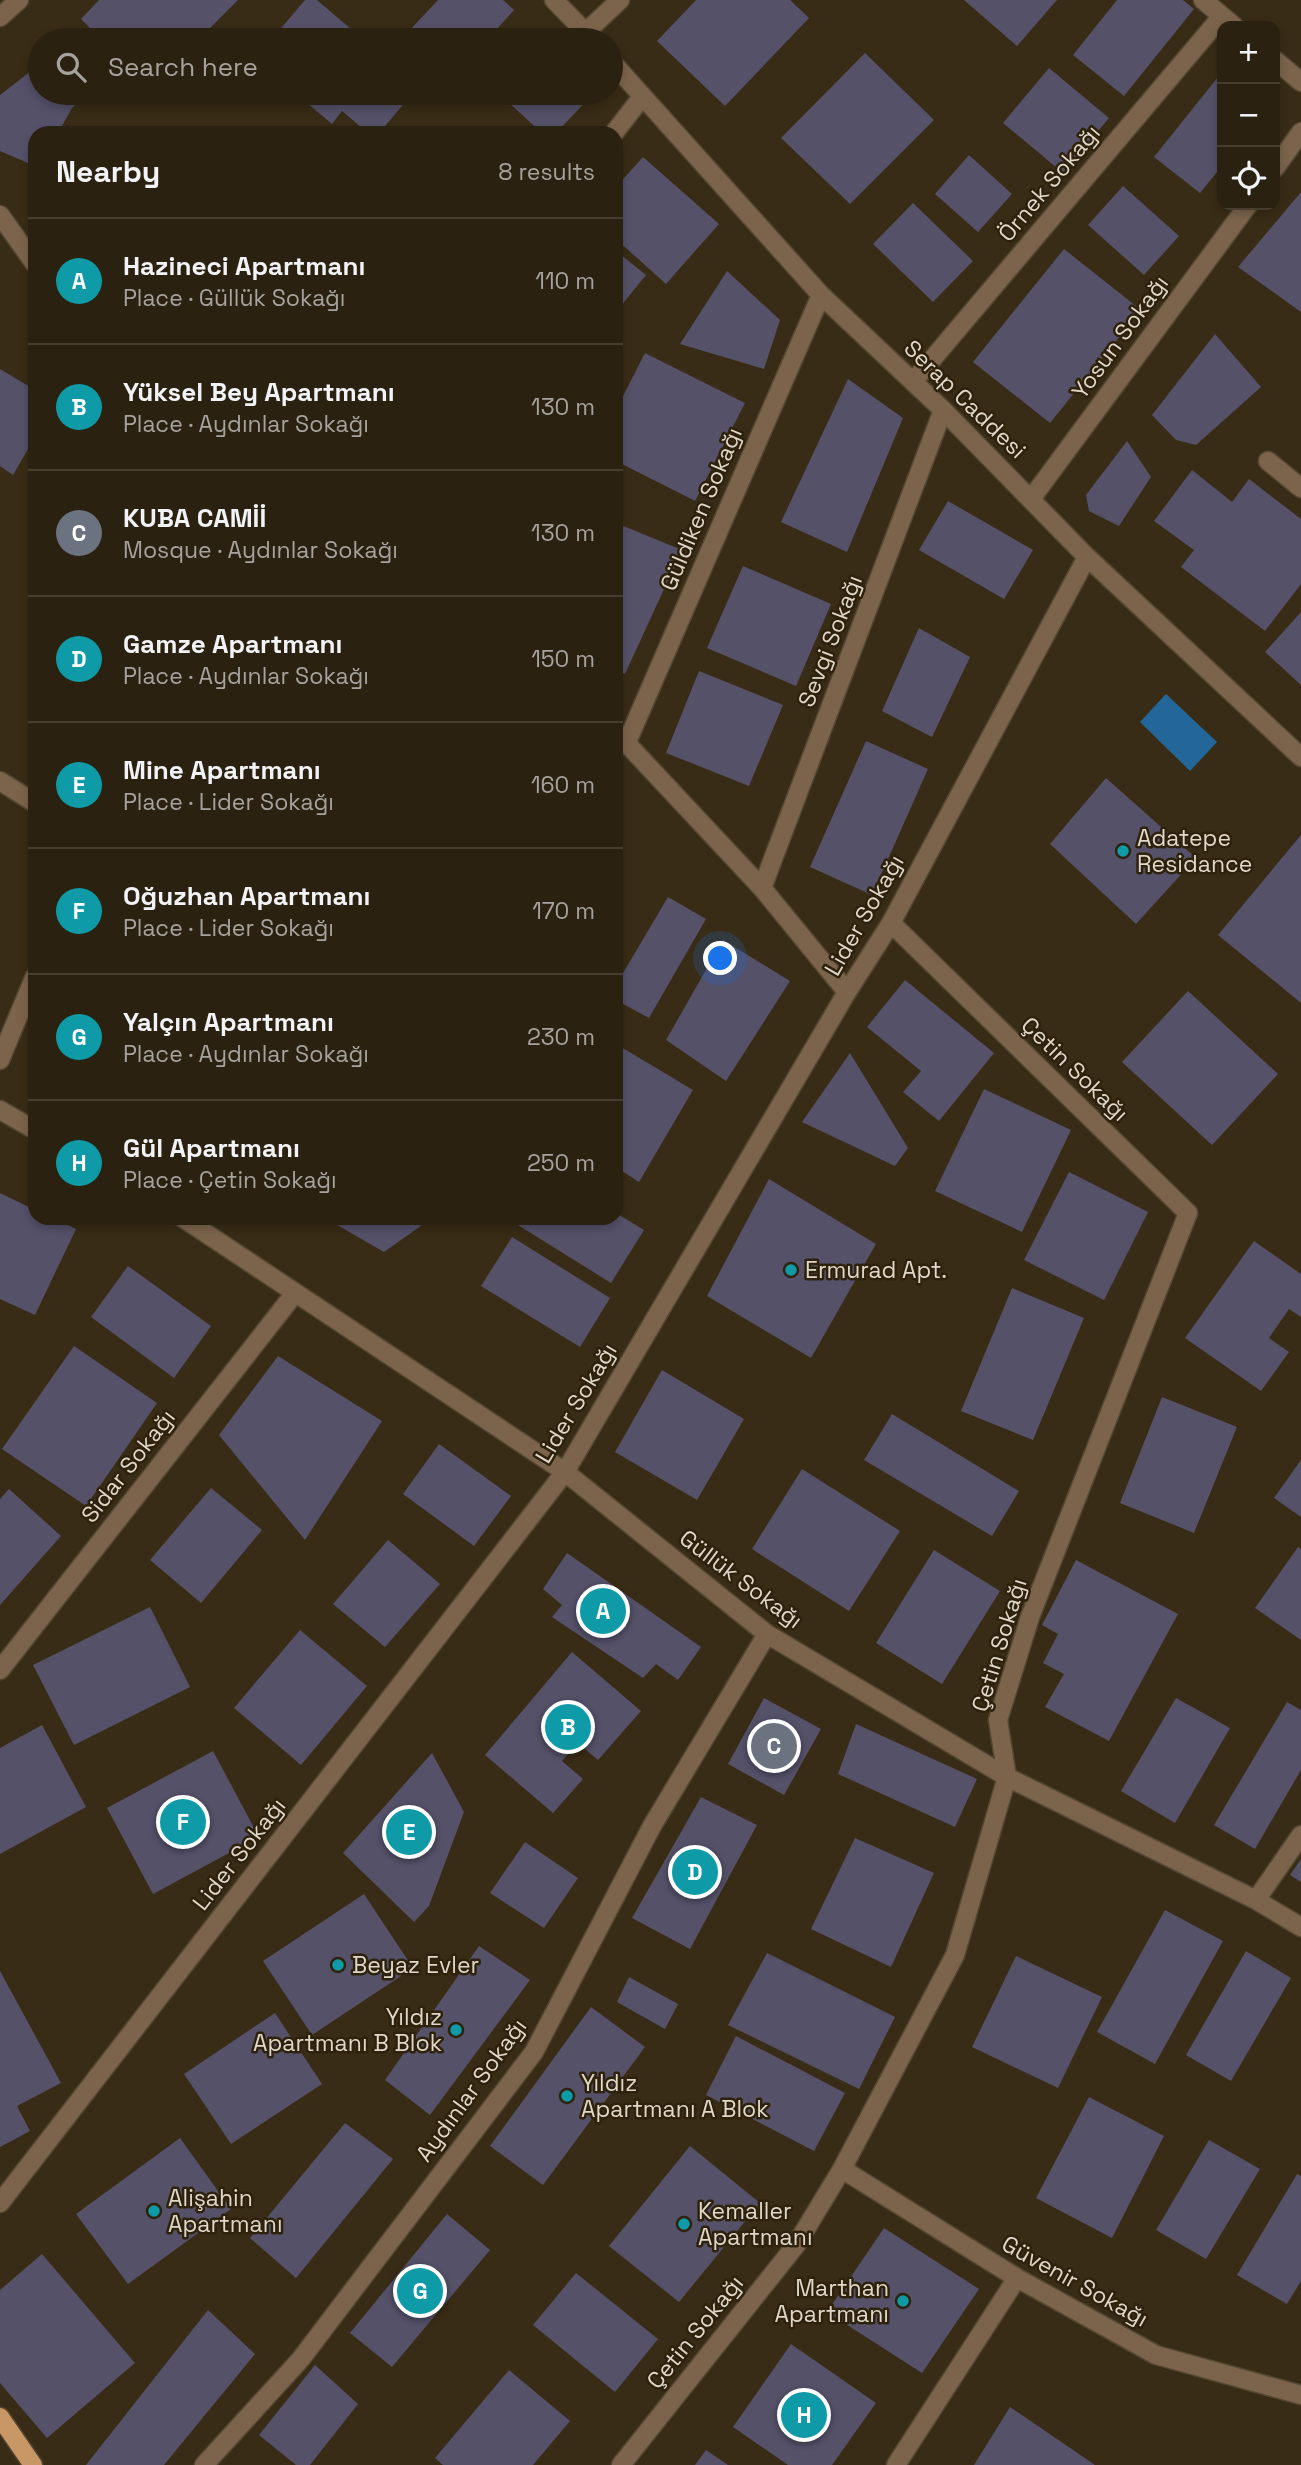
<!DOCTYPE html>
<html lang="en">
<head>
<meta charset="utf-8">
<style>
	body { margin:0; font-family:"Space Grotesk",sans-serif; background:#372e1e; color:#f1f3f6 }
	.controls { position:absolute; right:21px; top:21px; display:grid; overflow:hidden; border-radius:14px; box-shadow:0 4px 10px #0003 }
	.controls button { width:63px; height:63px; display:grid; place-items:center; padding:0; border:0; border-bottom:2px solid #473e30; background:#2b2110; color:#f1f3f6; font:35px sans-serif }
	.you { position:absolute; left:721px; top:959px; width:24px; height:24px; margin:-18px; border:5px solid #fff; border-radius:50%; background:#1a73e8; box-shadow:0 0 0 10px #1a73e833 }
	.badge { display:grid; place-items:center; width:46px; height:46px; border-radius:50%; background:#dc99f4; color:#fff; font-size:23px; font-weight:700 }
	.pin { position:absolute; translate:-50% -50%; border:4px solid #fff; box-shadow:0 2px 7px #0006 }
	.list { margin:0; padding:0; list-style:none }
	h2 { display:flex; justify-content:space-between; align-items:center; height:91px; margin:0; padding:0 28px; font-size:30px }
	h2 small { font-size:23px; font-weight:400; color:#a6a39f }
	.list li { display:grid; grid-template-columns:46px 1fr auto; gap:21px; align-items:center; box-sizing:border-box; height:126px; padding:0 28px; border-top:2px solid #473e30 }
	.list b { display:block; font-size:26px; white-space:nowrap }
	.list p { margin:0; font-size:23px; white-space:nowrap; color:#a6a39f }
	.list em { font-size:23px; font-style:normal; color:#a6a39f }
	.icon { flex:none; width:38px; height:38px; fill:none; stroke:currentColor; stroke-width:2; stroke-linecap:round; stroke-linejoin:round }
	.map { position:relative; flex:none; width:1301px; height:2465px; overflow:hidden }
	.search { position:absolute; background:#2b2110; box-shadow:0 4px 10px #0003; left:28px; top:28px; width:595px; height:77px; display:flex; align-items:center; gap:18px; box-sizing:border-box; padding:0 24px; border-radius:38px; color:#a6a39f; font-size:26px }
	.panel { position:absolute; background:#2b2110; box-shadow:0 4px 10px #0003; left:28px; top:126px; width:595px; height:1099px; border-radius:21px }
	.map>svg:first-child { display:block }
	.water { fill:#23679a }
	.building { fill:#545169 }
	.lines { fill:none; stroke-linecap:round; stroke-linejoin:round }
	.minor-casing { stroke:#544733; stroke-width:21 }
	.major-casing { stroke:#544733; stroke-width:21 }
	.minor { stroke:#7c644c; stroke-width:18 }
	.major { stroke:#c99765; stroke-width:18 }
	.culture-dot { fill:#0f9aa8; stroke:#2f220c; stroke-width:2.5 }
	.labels { text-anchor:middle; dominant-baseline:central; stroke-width:5; stroke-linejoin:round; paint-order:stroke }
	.street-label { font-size:23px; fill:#dfd7c9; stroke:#2f220c }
	.poi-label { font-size:23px; fill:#dfd7c9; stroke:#2f220c; text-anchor:start }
</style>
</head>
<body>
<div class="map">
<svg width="1301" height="2465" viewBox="0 0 1301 2465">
	<rect width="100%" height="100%" fill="#392c16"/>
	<path class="water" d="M1166,694L1217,742L1190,771L1140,722Z"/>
	<path class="building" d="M99,0H238L198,40H102L81,19Z
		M305,0H317L364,40H271Z
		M438,0H503L514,10L487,40H422L410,30Z
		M696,0H790L809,18L725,106L657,41Z
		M964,0H1057L1017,46Z
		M1117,0H1183L1194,9L1124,96L1073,55Z
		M865,53L934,120L850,204L781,138Z
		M40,64V93H87L72,108L58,133H35V166L0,151V95Z
		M1049,68L1109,118L1063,173L1003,123Z
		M1222,72V166L1200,193L1154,157Z
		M295,93H413L379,133H368L342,111L332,124Z
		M498,93H594L556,133H542Z
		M969,155L1012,194L978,232L935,194Z
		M643,157L719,224L666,284L616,239V187Z
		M1123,186L1179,236L1144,275L1088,225Z
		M1301,192V312L1238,267Z
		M913,203L973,261L933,302L873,244Z
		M1064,249L1141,310L1050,423L973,362Z
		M616,251L646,275L616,312Z
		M727,271L780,320L764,369L680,344Z
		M1215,334L1261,387L1196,445L1176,440L1152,415Z
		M645,353L745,403L695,501L616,461V410Z
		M0,369L35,390V437L13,475L0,466Z
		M848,379L903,418L847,552L781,522Z
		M1127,441L1151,477L1119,526L1089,511L1086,495Z
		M1192,470L1232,502L1249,479L1301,519V584L1265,631L1181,567L1194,550L1154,521Z
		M948,501L1033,550L1004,599L919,550Z
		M621,525L682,550L625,674L616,670V535Z
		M743,566L831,604L796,686L707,648Z
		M1301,612V685L1265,652Z
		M919,628L970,657L932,737L882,711Z
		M699,671L783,705L749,786L666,753Z
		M866,741L928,769L872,895L810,867Z
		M1106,778L1196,858L1136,924L1050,844Z
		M1301,835V1003L1218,935Z
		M668,897L706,919L649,1018L616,1000V985Z
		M723,940L790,981L726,1081L666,1040Z
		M905,980L994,1053L939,1121L903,1092L921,1071L867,1027Z
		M1188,991L1278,1074L1212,1145L1122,1062Z
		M621,1047L693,1090L639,1182L616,1167V1057Z
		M850,1053L908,1148L895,1166L802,1122Z
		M35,1065V1080L29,1077Z
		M984,1089L1071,1130L1022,1232L935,1191Z
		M1069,1172L1148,1212L1104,1300L1024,1260Z
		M769,1179L876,1244L811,1358L707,1296Z
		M0,1193L35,1210V1218H53L76,1229L35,1315L0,1299Z
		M616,1213L644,1230L611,1283L507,1218H616Z
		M325,1218H432L384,1252Z
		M512,1237L610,1298L580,1347L481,1286Z
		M1254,1241L1301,1274V1317L1289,1309L1269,1338L1289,1352L1261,1391L1185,1338Z
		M128,1266L211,1326L174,1378L91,1317Z
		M1012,1288L1084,1318L1033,1440L961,1411Z
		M74,1346L157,1403L86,1506L2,1449Z
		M278,1356L382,1421L305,1540L219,1435Z
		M662,1370L744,1419L697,1500L615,1452Z
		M1162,1397L1237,1427L1194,1533L1120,1503Z
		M892,1414L1019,1491L992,1536L864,1460Z
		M439,1444L511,1496L474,1546L403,1494Z
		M1301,1460V1517L1274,1498Z
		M802,1469L900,1531L849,1611L752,1549Z
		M211,1488L262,1530L201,1603L150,1560Z
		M9,1489L61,1536L0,1605V1499Z
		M388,1540L440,1584L385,1647L333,1604Z
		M1298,1547L1301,1549V1640L1255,1608Z
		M934,1550L1000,1591L942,1684L876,1643Z
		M567,1553L701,1647L678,1680L656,1664L643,1678L552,1617L562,1605L543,1589Z
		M1076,1560L1178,1614L1109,1741L1045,1707L1064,1674L1043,1663L1058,1634L1042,1625Z
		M150,1607L190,1687L74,1745L33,1665Z
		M300,1630L367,1686L301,1765L234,1708Z
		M572,1652L641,1711L598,1760L578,1743L562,1761L583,1779L553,1813L485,1755Z
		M764,1698L821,1729L784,1795L728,1764Z
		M1176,1698L1230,1728L1175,1823L1121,1791Z
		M1287,1702L1301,1710V1770L1255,1849L1214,1825Z
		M856,1724L977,1779L955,1827L838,1774Z
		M42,1725L86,1807L0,1854V1748Z
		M213,1751L259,1837L153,1894L107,1808Z
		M432,1753L464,1812L429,1906L414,1922L343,1853Z
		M701,1797L757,1825L690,1949L632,1918Z
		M855,1838L934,1873L891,1967L811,1929Z
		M525,1842L578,1878L544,1928L490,1893Z
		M1301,1859V1882L1290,1875Z
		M364,1894L413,1968L312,2035L263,1961Z
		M1165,1910L1223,1941L1155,2064L1097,2032Z
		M479,1946L530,1980L430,2115L385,2080Z
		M1246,1951L1291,1978L1231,2081L1186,2055Z
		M767,1953L895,2017L859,2089L728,2025Z
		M1016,1956L1102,1997L1058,2088L972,2047Z
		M0,1971L61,2083L17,2106L30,2131L0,2147Z
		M629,1977L678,2004L665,2029L617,2002Z
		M591,2007L645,2047L543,2185L490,2146Z
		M275,2013L322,2084L231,2144L184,2074Z
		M736,2036L845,2093L814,2151L706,2095Z
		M1089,2097L1164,2136L1112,2238L1036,2198Z
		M345,2123L393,2159L296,2278L250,2238Z
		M180,2138L231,2209L128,2284L76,2214Z
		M1209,2140L1260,2169L1206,2259L1156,2230Z
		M690,2146L760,2203L679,2302L609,2246Z
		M1297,2174L1301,2176V2281L1287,2304L1237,2275Z
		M447,2214L490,2250L392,2367L350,2333Z
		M884,2228L979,2289L922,2373L827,2312Z
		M42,2254L135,2363L47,2438L0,2383V2290Z
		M576,2273L658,2339L615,2392L533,2325Z
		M208,2310L255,2354L164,2465H86Z
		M791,2344L876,2403L832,2465H788L733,2427Z
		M315,2365L358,2404L310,2465H296L259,2435Z
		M509,2370L570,2421L533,2465H443L435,2458Z
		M1010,2407L1095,2465H974Z
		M706,2450L728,2465H695Z"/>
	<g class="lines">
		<defs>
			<path id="minor" d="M554,0L593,40
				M1203,0L1234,26
				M0,17L19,0
				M586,32L620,0
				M1275,60L1301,82
				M611,61L821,295L943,410L1087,557L1301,757
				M614,133L642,97
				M1275,168L1301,132
				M0,215L35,264
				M913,382L1222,16
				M1268,461L1301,488
				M1031,499L1248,205
				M616,732L762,888L847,992
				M627,742L821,295
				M0,781L35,803
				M762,888L943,410
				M0,1060L35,976
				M0,1110L35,1130
				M183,1218L565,1472L767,1634L1007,1777L1256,1900L1301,1927
				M0,1670L295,1293
				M1256,1900L1301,1835
				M842,2169L1017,2278L1156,2355L1301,2395
				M0,2203L565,1472L847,992L891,923L1087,557
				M204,2465L300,2360L534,2052L652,1826L767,1634
				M621,2465L796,2245L842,2169L955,1955L1007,1777L998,1720L1030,1617L1188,1213L891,923
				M896,2465L1017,2278"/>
			<path id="major" d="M0,2417L33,2465"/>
		</defs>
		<use href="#minor" class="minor-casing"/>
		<use href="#major" class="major-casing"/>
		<use href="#minor" class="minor"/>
		<use href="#major" class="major"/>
	</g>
	<g class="culture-dot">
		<circle cx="1123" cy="851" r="7"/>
		<circle cx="791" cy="1270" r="7"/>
		<circle cx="338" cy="1965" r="7"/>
		<circle cx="456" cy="2030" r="7"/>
		<circle cx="567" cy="2096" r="7"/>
		<circle cx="154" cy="2211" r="7"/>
		<circle cx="684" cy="2224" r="7"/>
		<circle cx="903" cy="2301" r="7"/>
	</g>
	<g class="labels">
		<g class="street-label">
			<text transform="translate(1049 183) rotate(-50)">Örnek Sokağı</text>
			<text transform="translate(1120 337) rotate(-54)">Yosun Sokağı</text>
			<text transform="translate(965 399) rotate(44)">Serap Caddesi</text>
			<text transform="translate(701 509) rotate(-67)">Güldiken Sokağı</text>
			<text transform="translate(830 641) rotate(-69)">Sevgi Sokağı</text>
			<text transform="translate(864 915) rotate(-60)">Lider Sokağı</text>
			<text transform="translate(1075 1069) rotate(44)">Çetin Sokağı</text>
			<text transform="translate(576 1403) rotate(-59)">Lider Sokağı</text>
			<text transform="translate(128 1466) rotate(-52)">Sidar Sokağı</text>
			<text transform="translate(741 1579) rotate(37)">Güllük Sokağı</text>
			<text transform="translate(999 1645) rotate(-73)">Çetin Sokağı</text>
			<text transform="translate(239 1854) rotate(-52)">Lider Sokağı</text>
			<text transform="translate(471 2090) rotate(-54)">Aydınlar Sokağı</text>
			<text transform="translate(1075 2281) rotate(29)">Güvenir Sokağı</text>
			<text transform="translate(695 2332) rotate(-51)">Çetin Sokağı</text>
		</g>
		<g class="poi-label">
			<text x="1137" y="838">Adatepe<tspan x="1137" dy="26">Residance</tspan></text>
			<text x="805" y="1270">Ermurad Apt.</text>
			<text x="352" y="1965">Beyaz Evler</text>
			<text x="442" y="2017" text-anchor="end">Yıldız<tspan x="442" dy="26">Apartmanı B Blok</tspan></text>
			<text x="581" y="2083">Yıldız<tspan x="581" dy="26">Apartmanı A Blok</tspan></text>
			<text x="168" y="2198">Alişahin<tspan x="168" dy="26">Apartmanı</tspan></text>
			<text x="698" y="2211">Kemaller<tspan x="698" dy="26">Apartmanı</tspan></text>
			<text x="889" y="2288" text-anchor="end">Marthan<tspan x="889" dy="26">Apartmanı</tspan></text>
		</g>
	</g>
</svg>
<div class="controls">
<button>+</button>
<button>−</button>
<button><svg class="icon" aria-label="locate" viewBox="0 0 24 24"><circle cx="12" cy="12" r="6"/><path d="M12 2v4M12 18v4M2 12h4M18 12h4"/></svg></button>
</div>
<div class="you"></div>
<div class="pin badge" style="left:603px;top:1611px;background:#0f9aa8">A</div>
<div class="pin badge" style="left:568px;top:1727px;background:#0f9aa8">B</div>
<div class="pin badge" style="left:774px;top:1746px;background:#6b7280">C</div>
<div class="pin badge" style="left:695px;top:1872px;background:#0f9aa8">D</div>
<div class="pin badge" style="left:409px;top:1832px;background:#0f9aa8">E</div>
<div class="pin badge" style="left:183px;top:1822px;background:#0f9aa8">F</div>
<div class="pin badge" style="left:420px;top:2291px;background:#0f9aa8">G</div>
<div class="pin badge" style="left:804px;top:2415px;background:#0f9aa8">H</div>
<div class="search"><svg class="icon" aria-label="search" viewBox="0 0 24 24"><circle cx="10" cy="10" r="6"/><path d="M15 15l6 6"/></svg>Search here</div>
<section class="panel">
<h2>Nearby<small>8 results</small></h2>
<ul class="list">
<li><span class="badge" style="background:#0f9aa8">A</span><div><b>Hazineci Apartmanı</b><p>Place · Güllük Sokağı</p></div><em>110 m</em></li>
<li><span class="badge" style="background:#0f9aa8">B</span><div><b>Yüksel Bey Apartmanı</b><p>Place · Aydınlar Sokağı</p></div><em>130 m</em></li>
<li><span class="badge" style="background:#6b7280">C</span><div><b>KUBA CAMİİ</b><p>Mosque · Aydınlar Sokağı</p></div><em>130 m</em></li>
<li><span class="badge" style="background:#0f9aa8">D</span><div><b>Gamze Apartmanı</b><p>Place · Aydınlar Sokağı</p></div><em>150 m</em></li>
<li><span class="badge" style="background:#0f9aa8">E</span><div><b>Mine Apartmanı</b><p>Place · Lider Sokağı</p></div><em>160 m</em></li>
<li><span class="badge" style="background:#0f9aa8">F</span><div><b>Oğuzhan Apartmanı</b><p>Place · Lider Sokağı</p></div><em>170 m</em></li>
<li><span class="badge" style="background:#0f9aa8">G</span><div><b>Yalçın Apartmanı</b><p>Place · Aydınlar Sokağı</p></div><em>230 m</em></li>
<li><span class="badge" style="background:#0f9aa8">H</span><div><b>Gül Apartmanı</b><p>Place · Çetin Sokağı</p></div><em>250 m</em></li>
</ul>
</section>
</div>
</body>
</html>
